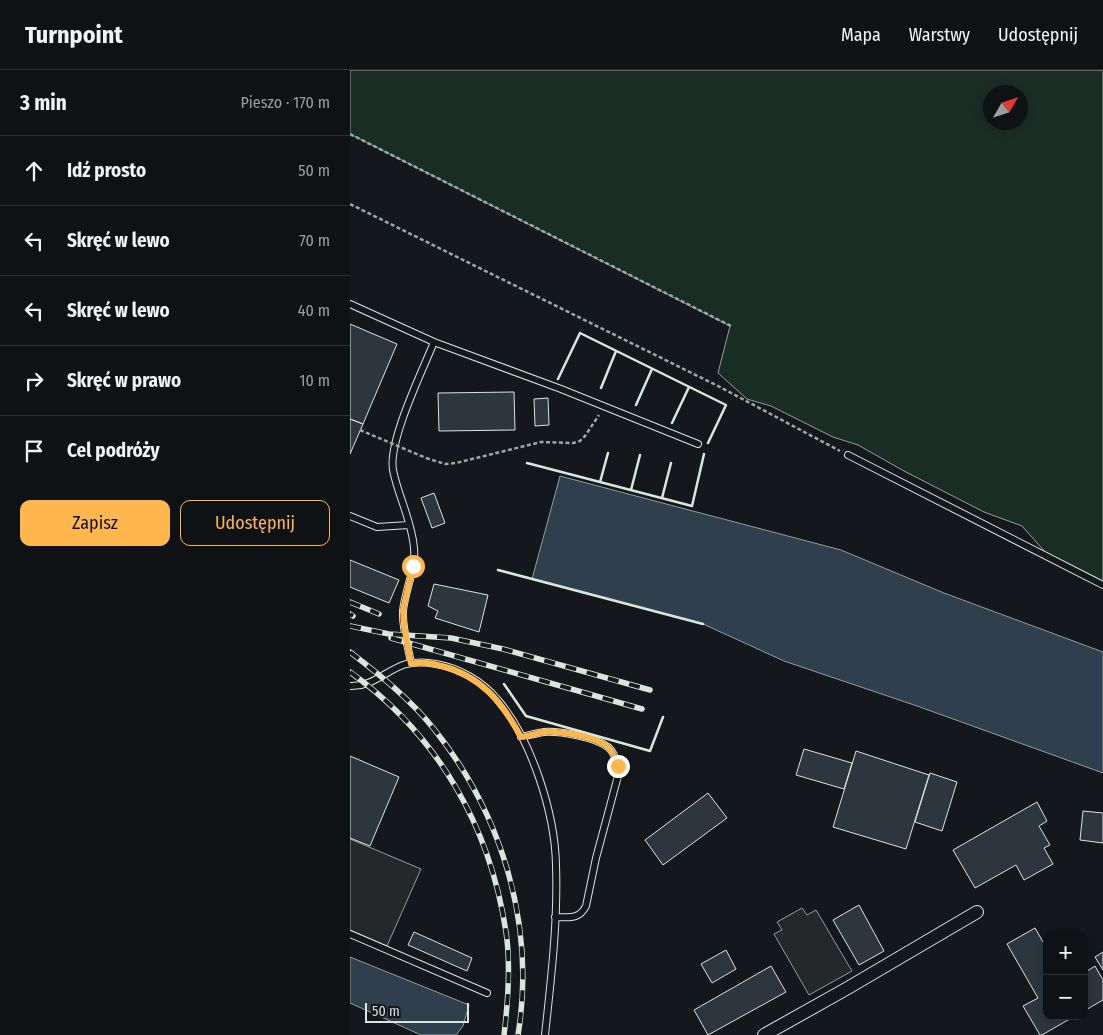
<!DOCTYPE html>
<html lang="pl">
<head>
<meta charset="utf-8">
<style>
	body { margin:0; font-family:"Fira Sans Condensed",sans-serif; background:#1d2022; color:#f1f3f6 }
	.controls { position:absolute; right:15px; bottom:15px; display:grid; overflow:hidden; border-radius:10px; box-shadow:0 2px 8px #0003 }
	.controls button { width:45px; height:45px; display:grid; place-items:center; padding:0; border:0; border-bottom:1px solid #2f3234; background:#0f1215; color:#f1f3f6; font:25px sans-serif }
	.compass { position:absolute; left:633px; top:15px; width:45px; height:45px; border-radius:50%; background:#0f1215; box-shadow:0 2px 8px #0003; rotate:51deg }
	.scale { position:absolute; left:15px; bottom:12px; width:104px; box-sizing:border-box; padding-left:5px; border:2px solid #d8e6dc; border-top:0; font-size:14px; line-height:18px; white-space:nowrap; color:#d8e6dc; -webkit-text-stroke:4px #14181c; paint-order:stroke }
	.stop { position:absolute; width:15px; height:15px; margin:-11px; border:4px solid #ffb74d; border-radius:50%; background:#fff }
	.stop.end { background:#ffb74d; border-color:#fff; box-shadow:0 1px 5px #0008 }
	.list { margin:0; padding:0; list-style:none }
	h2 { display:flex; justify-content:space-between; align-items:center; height:65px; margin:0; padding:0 20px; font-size:21px }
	h2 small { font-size:16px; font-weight:400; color:#9b9ea0 }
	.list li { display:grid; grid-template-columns:32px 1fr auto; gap:15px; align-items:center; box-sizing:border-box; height:70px; padding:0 20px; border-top:1px solid #2f3234 }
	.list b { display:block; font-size:19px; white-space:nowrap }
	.list em { font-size:16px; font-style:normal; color:#9b9ea0 }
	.actions { display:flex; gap:10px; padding:15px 20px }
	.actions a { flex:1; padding:11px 0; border:1px solid #ffb74d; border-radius:10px; text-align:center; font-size:18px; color:#ffb74d }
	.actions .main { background:#ffb74d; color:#111 }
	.icon { flex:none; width:28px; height:28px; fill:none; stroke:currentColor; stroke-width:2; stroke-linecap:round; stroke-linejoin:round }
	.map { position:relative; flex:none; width:753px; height:965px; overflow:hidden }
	header { display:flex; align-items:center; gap:30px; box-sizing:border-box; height:70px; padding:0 25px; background:#0f1215; border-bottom:1px solid #2f3234 }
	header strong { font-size:24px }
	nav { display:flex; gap:28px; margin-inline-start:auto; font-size:18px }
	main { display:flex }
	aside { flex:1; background:#0f1215 }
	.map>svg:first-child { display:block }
	.green { fill:#1a2d24; stroke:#939e99; fill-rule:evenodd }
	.parking { fill:#24282b; stroke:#939e99 }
	.water { fill:#2f3f4d; stroke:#939e99 }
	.building { fill:#2c363c; stroke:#d8e6dc }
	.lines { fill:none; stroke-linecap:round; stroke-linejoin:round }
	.service-casing { stroke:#d8e6dc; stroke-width:8 }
	.minor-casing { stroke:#d8e6dc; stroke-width:14 }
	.path { stroke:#9da8a2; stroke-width:2.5; stroke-dasharray:4 2.5; stroke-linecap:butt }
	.service { stroke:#14181c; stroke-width:6 }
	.minor { stroke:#14181c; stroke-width:12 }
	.rail-casing { stroke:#d8e6dc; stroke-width:5.5 }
	.rail { stroke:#14181c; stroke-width:4; stroke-dasharray:11; stroke-linecap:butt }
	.path-bridge { stroke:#9da8a2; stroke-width:2.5; stroke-dasharray:4 2.5; stroke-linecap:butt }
	.wall { stroke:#d8e6dc; stroke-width:2.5 }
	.route { stroke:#ffb74d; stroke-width:6 }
</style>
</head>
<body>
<header>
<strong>Turnpoint</strong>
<nav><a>Mapa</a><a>Warstwy</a><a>Udostępnij</a></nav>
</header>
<main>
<aside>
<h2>3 min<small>Pieszo · 170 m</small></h2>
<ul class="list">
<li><svg class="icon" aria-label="ahead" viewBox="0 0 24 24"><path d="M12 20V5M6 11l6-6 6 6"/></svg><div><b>Idź prosto</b></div><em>50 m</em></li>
<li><svg class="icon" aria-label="left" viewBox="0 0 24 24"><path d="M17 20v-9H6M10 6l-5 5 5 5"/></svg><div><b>Skręć w lewo</b></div><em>70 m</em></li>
<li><svg class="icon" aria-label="left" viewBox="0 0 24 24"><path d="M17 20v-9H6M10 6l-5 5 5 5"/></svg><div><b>Skręć w lewo</b></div><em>40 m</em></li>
<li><svg class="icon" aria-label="right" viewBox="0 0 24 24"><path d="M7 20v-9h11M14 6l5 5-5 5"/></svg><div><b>Skręć w prawo</b></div><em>10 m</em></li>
<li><svg class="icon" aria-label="arrive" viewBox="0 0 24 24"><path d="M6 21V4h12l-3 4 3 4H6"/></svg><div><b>Cel podróży</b></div></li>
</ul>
<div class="actions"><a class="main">Zapisz</a><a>Udostępnij</a></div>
</aside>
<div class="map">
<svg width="753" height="965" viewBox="0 0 753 965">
	<rect width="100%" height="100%" fill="#14181c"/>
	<path class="green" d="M0,0H753V513L704,492L672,456L634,442L554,401L508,375L483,367L421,336L397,329L368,303L380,256L0,64ZM640,22H670V52H640Z"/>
	<path class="parking" d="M0,769L71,799L37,876L0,860Z
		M452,838L457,845L466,840L502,901L459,925L424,864L432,860L427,852Z"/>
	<path class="water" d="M210,406L491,480L594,523L753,582V703L567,636L434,591L353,554L182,509Z
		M0,887L119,935L113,956L106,965H71L0,933Z"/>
	<path class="building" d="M0,254L47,274L13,354L0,349Z
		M164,322L165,360L89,361L88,323Z
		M198,328L199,355L185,356L184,329Z
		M0,349L13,354L0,384Z
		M84,423L95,453L82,458L71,428Z
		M0,490L49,510L39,533L0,517Z
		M84,514L138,525L129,562L85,548L88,541L78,536Z
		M454,679L502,693L494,719L446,705Z
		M506,681L579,705L556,779L483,757Z
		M0,686L49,707L20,776L0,768Z
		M580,703L607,712L592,761L565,752Z
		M358,723L377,748L313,795L295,770Z
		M687,732L697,751L689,756L700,775L694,778L703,794L674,810L666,795L625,818L603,780Z
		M733,741L753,743V773L730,770Z
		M509,835L534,881L509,895L483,850Z
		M685,858L697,879V946H725L692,965H690L673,936L688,928L657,874Z
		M64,862L122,888L117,901L58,875Z
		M376,880L386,899L362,913L351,894Z
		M753,882V900L745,887Z
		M421,896L436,922L358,965L344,940Z
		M745,896L753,910V930L734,941V903Z"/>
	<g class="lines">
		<defs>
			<path id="service" d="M0,234L84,272C72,302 38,371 43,400C48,426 62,451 64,478C66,499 55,520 53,541C52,558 58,576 61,593
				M84,272L211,319L348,374
				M498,385L753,515
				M0,446L27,457L59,455
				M0,616C23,617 36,600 56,594C66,592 76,592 86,594C109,598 132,611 147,629C181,668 205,743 206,795C208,852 201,909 195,965
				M171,667C178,666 186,663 194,662C210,661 245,667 258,677C266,684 268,695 268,706L246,788L236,836C229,850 219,847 205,847
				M0,864L137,923"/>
			<path id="minor" d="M414,965L496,919L627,842"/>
		</defs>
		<use href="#service" class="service-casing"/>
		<use href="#minor" class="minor-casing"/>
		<path class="path" d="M0,64L381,256
			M0,134L368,316L490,381
			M76,388L95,394L106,393L191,372L223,373L230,371L235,366L249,345"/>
		<use href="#service" class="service"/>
		<use href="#minor" class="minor"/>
		<defs>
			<path id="rail" d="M0,532L29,544
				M0,544L3,546
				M0,556L39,564L101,568L153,579L300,620
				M41,568L292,639
				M0,582C30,605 60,629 84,659C152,744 186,856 168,965
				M0,602C88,665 140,756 156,862C161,895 158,932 154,965"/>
		</defs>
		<use href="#rail" class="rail-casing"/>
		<use href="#rail" class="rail"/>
		<path class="path-bridge" d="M10,360L76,388"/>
		<path class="wall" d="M208,309L230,263L376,335L358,373
			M251,318L266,281
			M286,335L302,299
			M322,353L339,317
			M177,393L342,436L354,384
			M250,412L258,383
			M281,420L290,385
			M312,428L321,393
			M148,500L353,554
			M154,614L176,646L300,681L313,647"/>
	</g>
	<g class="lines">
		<path class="route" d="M63,496L53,540L54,556L61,594C72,591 82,593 92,596C131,606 153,633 171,667C179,666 187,663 194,662C210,661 248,667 259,678C264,683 266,690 268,696"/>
	</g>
</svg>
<div class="controls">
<button>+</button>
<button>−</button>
</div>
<svg class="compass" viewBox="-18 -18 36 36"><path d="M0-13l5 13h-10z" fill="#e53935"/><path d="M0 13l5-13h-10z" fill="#9b9ea0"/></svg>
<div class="scale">50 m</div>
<div class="stop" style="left:63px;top:496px"></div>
<div class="stop end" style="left:268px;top:696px"></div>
</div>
</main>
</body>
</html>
